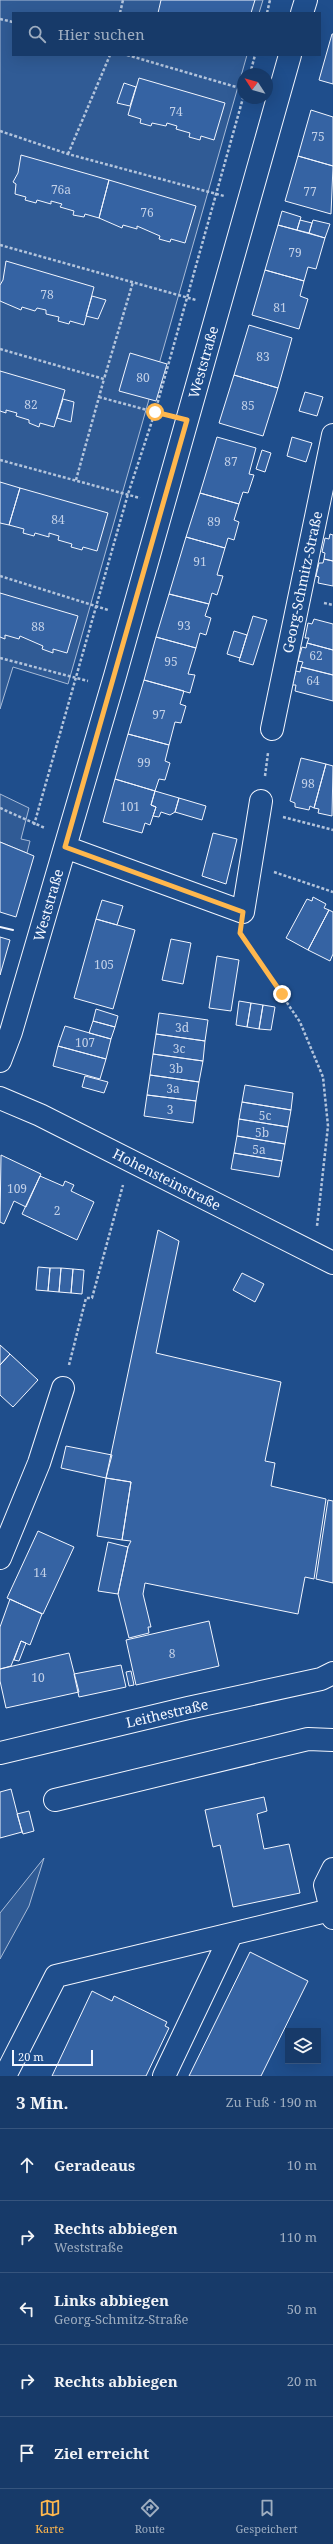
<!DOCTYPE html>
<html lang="de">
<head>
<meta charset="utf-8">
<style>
	body { margin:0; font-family:"Noto Serif",serif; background:#244571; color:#f1f3f6 }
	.controls { position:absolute; right:12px; bottom:12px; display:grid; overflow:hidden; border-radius:0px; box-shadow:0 4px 16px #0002 }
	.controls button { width:36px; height:36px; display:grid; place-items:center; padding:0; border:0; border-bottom:1px solid #36547d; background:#173a69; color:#f1f3f6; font:20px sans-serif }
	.compass { position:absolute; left:237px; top:68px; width:36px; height:36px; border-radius:50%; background:#173a69; box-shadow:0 4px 16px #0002; rotate:306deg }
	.scale { position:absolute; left:12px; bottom:10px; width:81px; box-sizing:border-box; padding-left:4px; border:2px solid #f2f6ff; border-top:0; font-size:11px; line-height:14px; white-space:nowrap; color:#f2f6ff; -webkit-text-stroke:3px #1f4e8c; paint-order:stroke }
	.stop { position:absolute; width:12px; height:12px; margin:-9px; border:3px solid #ffb74d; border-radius:50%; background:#fff }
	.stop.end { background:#ffb74d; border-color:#fff; box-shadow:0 1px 4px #0008 }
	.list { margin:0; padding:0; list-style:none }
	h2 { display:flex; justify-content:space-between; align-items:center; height:52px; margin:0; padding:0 16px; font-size:17px }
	h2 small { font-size:13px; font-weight:400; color:#9eadc0 }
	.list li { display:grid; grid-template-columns:26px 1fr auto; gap:12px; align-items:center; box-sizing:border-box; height:72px; padding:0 16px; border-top:1px solid #36547d }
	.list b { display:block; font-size:15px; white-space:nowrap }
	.list p { margin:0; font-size:13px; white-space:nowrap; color:#9eadc0 }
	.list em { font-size:13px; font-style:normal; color:#9eadc0 }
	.icon { flex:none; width:22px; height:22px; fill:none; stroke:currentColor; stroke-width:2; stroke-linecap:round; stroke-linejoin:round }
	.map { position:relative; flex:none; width:333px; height:2076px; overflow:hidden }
	.search { position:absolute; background:#173a69; box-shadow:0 4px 16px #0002; left:12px; right:12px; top:12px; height:44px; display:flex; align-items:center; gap:10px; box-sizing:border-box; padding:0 14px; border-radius:0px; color:#9eadc0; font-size:15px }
	.sheet { height:412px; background:#173a69 }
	nav { display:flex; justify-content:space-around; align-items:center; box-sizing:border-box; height:56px; border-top:1px solid #36547d; background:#173a69; font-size:11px; color:#9eadc0 }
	nav a { display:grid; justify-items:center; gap:2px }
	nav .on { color:#ffb74d }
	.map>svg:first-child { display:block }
	.green { fill:#305b95; stroke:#a8bbd7 }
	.building { fill:#3563a3; stroke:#f2f6ff }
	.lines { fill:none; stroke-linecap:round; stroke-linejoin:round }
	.minor-casing { stroke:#f2f6ff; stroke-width:24 }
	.path { stroke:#b3c4dc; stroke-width:2.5; stroke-dasharray:3 2; stroke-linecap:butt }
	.minor { stroke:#1f4e8c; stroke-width:22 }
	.wall { stroke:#f2f6ff; stroke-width:2 }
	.route { stroke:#ffb74d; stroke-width:5 }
	.labels { text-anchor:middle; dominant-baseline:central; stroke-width:3; stroke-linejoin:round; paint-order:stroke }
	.number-label { font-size:12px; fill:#c3d1e8 }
	.street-label { font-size:14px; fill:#f2f6ff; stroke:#1f4e8c }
</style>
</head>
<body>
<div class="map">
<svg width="333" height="2076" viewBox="0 0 333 2076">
	<rect width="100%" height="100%" fill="#1f4e8c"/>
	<path class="green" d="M0,0H263L259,13H13V55H247L68,684L13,667L0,709Z
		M0,794L29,808L21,839L30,841L27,853L0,842Z
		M44,1858L29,1906L0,1959V1913Z"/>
	<path class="building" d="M161,0H255L251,13H158Z
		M332,34H333V84L319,80Z
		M139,78L225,103L214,140L201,136L200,140L189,137L190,133L176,129L177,126L167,123L166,126L152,123L151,126L140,123L141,119L128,115Z
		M124,83L136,87L130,106L117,103Z
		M311,110L333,117V166L298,156Z
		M21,155L109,180L99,218L85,214L84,217L73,215L74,211L60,207L62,204L51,201V204L37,200L36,203L25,200L26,197L15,194L16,184L13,182L18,173Z
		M298,156L333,166L331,214L285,201Z
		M109,180L196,206L185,243L171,239L170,242L159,239L160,236L137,226V229L123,225L122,228L99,218Z
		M282,211L301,217L297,230L278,225Z
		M300,220L312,223L309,233L297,230Z
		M313,220L330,224L325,238L309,233Z
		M278,225L325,238L316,269L308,267L304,281L265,270Z
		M6,261L94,287L84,325L70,321L69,324L58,321L59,317L46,314V310L37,308L35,311L22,307L21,310L0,301V285L3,280Z
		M265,270L304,281L300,296L308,299L299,329L252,315Z
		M92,296L106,300L98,319L86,316Z
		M249,325L292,338L278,388L234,375Z
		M130,353L167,364L156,401L119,391Z
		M0,371L65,390L54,427L40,423L39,427L29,423V420L16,416L17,413L6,410V413L0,411Z
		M234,375L278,388L263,436L219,423Z
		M305,392L323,397L317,416L299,411Z
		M63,399L74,402L71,422L57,418Z
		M217,437L256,448L249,474L254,475L248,493L243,492L239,504L200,493Z
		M292,437L312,443L306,462L287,456Z
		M262,450L271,453L265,472L256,469Z
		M0,482L20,488L9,525L0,523Z
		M20,488L108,513L97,551L83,547L82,550L71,547L72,544L58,540L59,536L49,533V537L35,533L34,536L23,533L24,529L9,525Z
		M200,493L239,504L234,520L239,522L234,540L228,538L225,548L186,537Z
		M330,534L333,535V561L324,559L325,553L322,552L325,538L329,539Z
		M186,537L225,548L217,575L223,576L217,595L212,593L209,604L169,594Z
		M324,559L333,561V586L318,583L319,577L316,576L319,563H323Z
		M0,593L78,616L67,653L53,649V653L42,649L43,646L20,636L19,639L5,635V639L0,637Z
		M169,594L209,604L205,616L211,618L206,635L200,633L196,648L156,637Z
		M253,616L267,620L253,665L239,661Z
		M314,619L333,624V650L307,643L309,638H305L308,623L312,624Z
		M234,631L247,635L240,658L227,654Z
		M156,637L196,648L188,674L195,675L190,693L144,680Z
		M307,643L333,650V675L301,667L303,662L298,661L302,647L306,648Z
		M301,667L333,675V701L295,691L296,685H292L296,671L300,672Z
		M144,680L184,691L180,704L186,706L181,723L175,722L169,745L128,734Z
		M128,734L169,745L165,761L170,763L165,780L159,779L155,791L115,779Z
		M301,758L326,764L314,808L310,806L309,810L295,807V803L290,801Z
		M326,764L333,766L332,816L318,813L319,809L314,808Z
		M115,779L155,791L151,805L156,807L150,825L145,823L142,833L103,822Z
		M155,791L179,798L175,812L170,815L161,812L159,817L153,816L156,807L151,805Z
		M179,798L206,806L202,820L175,812Z
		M213,833L237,839L226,884L202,876Z
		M0,842L34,856L16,917L0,912Z
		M313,897L326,904L324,908L329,910L308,950L286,938L307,899L312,901Z
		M102,900L123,906L117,925L96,919Z
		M329,910L333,912V954L330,961L308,950Z
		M96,919L135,930L113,1009L74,998Z
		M0,937L10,940L0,975Z
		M171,939L191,943L183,984L162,980Z
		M217,956L239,960L231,1011L209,1008Z
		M239,1001L251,1003L247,1027L236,1025Z
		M251,1003L263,1005L259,1029L247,1027Z
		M263,1005L275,1007L271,1030L259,1029Z
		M96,1009L118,1016L115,1027L93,1021Z
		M159,1013L208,1020L205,1041L156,1034Z
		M93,1021L115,1027L111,1039L89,1033Z
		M65,1026L111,1039L106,1059L58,1046Z
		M156,1034L205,1041L203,1061L153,1054Z
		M58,1046L106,1059L100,1079L53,1066Z
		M153,1054L203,1061L199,1082L150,1075Z
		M150,1075L199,1082L196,1101L147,1095Z
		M85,1076L108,1082L104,1093L82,1087Z
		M245,1085L293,1093L291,1110L242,1102Z
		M147,1095L196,1101L193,1123L144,1116Z
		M242,1102L291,1110L288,1127L239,1119Z
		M239,1119L288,1127L285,1144L237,1136Z
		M237,1136L285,1144L282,1161L234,1153Z
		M234,1153L282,1161L279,1177L231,1169Z
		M1,1155L41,1174L26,1207L14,1201L4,1224L0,1222Z
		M40,1176L63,1186L65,1181L74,1185L71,1191L94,1202L77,1240L22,1214Z
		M158,1230L179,1241L156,1353L281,1382L265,1461L275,1463L271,1486L326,1499L314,1579L305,1577L298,1614L145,1583L143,1594L151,1627H148L149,1633L129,1638L118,1594L128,1547L131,1541L122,1540L131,1482L106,1478Z
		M38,1267L50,1268L48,1291L36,1290Z
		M50,1268H61L59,1292L48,1291Z
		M61,1268L73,1269L71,1293L59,1292Z
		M73,1269L84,1270L82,1294L71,1293Z
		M242,1273L264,1284L255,1302L233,1290Z
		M0,1345L10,1354L0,1365Z
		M10,1354L38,1380L13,1407L0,1395V1365Z
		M66,1446L112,1455L106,1478L61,1468Z
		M106,1478L131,1482L122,1540L97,1536Z
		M328,1500L333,1501V1583L316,1579Z
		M38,1531L74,1547L43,1614L7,1598Z
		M108,1542L128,1547L118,1594L98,1591Z
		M10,1599L42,1614L30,1645L21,1641L11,1666L0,1669V1627Z
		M209,1621L219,1666L136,1685L126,1640Z
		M21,1641L26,1643L19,1661L14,1660Z
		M69,1653L79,1692L6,1708L0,1681V1669Z
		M121,1665L126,1687L79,1697L74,1674Z
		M131,1671L134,1685L129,1686L126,1672Z
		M11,1789L22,1832L0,1838V1792Z
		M264,1797L267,1811L257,1814L264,1849L289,1844L300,1893L233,1907L220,1845L213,1847L205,1810Z
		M29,1811L34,1831L23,1834L17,1814Z
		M250,1952L308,1981L261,2076H189Z
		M92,1991L112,2001L114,1996L167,2022L165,2026L169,2028L146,2076H52Z"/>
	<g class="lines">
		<defs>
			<path id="minor" d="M302,13L306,0
				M272,729L333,435
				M65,847L243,912L261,801
				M0,1061L11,1032L115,676L290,55
				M0,1098L40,1115L333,1263
				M0,1558L39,1463L63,1388
				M0,1753L188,1708L321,1679L333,1673
				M55,1800L308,1739L333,1740
				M333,1869L325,1885L333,1918
				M5,2076L56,1976L331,1910
				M164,2076L231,1935"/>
		</defs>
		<use href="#minor" class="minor-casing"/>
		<path class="path" d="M120,13L123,0
			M267,13L270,0
			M0,19L13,22
			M127,55L243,89
			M250,74L255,55
			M0,131L68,154L224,196
			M68,154L110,55
			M0,245L196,300
			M0,349L104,379L133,282
			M99,397L162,414
			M0,460L140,498
			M76,480L104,379
			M0,576L108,610
			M324,603L333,605
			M0,658L88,681
			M265,776L268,753
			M0,808L45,828
			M283,817L333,830
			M34,825L128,494L155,412L243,98
			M274,872L333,892
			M242,936L300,1022L323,1077L328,1126L317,1226
			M69,1365L86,1298H92L123,1185"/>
		<use href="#minor" class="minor"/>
		<path class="wall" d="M0,927L13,930"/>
	</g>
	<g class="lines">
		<path class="route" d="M155,412L187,420L65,847L243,912L240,933L282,994"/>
	</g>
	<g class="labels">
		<g class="number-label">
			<text x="176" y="111">74</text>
			<text x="318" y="136">75</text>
			<text x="61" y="189">76a</text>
			<text x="310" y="191">77</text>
			<text x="147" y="212">76</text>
			<text x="295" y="252">79</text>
			<text x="47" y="294">78</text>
			<text x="280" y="307">81</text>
			<text x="263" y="356">83</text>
			<text x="143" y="377">80</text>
			<text x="31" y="404">82</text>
			<text x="248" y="405">85</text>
			<text x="231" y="461">87</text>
			<text x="58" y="519">84</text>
			<text x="214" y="521">89</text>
			<text x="200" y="561">91</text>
			<text x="184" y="625">93</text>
			<text x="38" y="626">88</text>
			<text x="316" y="655">62</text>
			<text x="171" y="661">95</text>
			<text x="313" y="680">64</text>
			<text x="159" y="714">97</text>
			<text x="144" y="762">99</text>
			<text x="308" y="783">98</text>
			<text x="130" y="806">101</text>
			<text x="104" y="964">105</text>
			<text x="182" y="1027">3d</text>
			<text x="85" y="1042">107</text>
			<text x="179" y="1048">3c</text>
			<text x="176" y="1068">3b</text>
			<text x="173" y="1088">3a</text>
			<text x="170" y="1109">3</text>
			<text x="265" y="1115">5c</text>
			<text x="262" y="1132">5b</text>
			<text x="259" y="1149">5a</text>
			<text x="17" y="1188">109</text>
			<text x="57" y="1210">2</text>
			<text x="40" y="1572">14</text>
			<text x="172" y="1653">8</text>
			<text x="38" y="1677">10</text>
		</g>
		<g class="street-label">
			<text transform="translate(203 362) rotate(-74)">Weststraße</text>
			<text transform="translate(302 582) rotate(-78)">Georg-Schmitz-Straße</text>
			<text transform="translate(48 905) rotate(-74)">Weststraße</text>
			<text transform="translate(167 1179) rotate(27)">Hohensteinstraße</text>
			<text transform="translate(167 1713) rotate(-13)">Leithestraße</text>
		</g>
	</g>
</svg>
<div class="controls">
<button><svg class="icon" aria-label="layers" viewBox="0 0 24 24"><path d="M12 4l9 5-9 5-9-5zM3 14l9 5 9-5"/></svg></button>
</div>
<svg class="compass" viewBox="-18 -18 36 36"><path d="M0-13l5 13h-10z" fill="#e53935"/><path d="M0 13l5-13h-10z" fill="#9eadc0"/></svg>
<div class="scale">20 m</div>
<div class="stop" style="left:155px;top:412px"></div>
<div class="stop end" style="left:282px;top:994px"></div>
<div class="search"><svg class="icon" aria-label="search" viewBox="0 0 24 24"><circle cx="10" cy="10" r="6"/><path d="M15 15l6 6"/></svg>Hier suchen</div>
</div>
<section class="sheet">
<h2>3 Min.<small>Zu Fuß · 190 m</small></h2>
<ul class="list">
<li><svg class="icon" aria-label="ahead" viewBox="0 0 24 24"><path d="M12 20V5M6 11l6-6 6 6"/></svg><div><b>Geradeaus</b></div><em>10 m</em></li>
<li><svg class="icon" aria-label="right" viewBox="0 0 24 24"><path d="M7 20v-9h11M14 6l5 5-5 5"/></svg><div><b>Rechts abbiegen</b><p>Weststraße</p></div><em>110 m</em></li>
<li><svg class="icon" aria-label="left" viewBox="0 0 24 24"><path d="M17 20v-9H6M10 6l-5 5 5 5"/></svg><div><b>Links abbiegen</b><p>Georg-Schmitz-Straße</p></div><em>50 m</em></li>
<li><svg class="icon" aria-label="right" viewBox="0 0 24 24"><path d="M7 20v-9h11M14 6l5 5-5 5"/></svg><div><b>Rechts abbiegen</b></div><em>20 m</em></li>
<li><svg class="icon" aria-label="arrive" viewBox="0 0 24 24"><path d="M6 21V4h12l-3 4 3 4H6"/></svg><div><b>Ziel erreicht</b></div></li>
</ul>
</section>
<nav>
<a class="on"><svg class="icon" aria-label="map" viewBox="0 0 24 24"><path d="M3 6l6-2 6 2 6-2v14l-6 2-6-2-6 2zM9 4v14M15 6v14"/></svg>Karte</a>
<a><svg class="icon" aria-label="directions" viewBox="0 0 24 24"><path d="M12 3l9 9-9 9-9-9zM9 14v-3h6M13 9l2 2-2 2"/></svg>Route</a>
<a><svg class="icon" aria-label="saved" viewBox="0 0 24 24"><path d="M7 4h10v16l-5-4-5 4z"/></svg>Gespeichert</a>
</nav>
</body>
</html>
